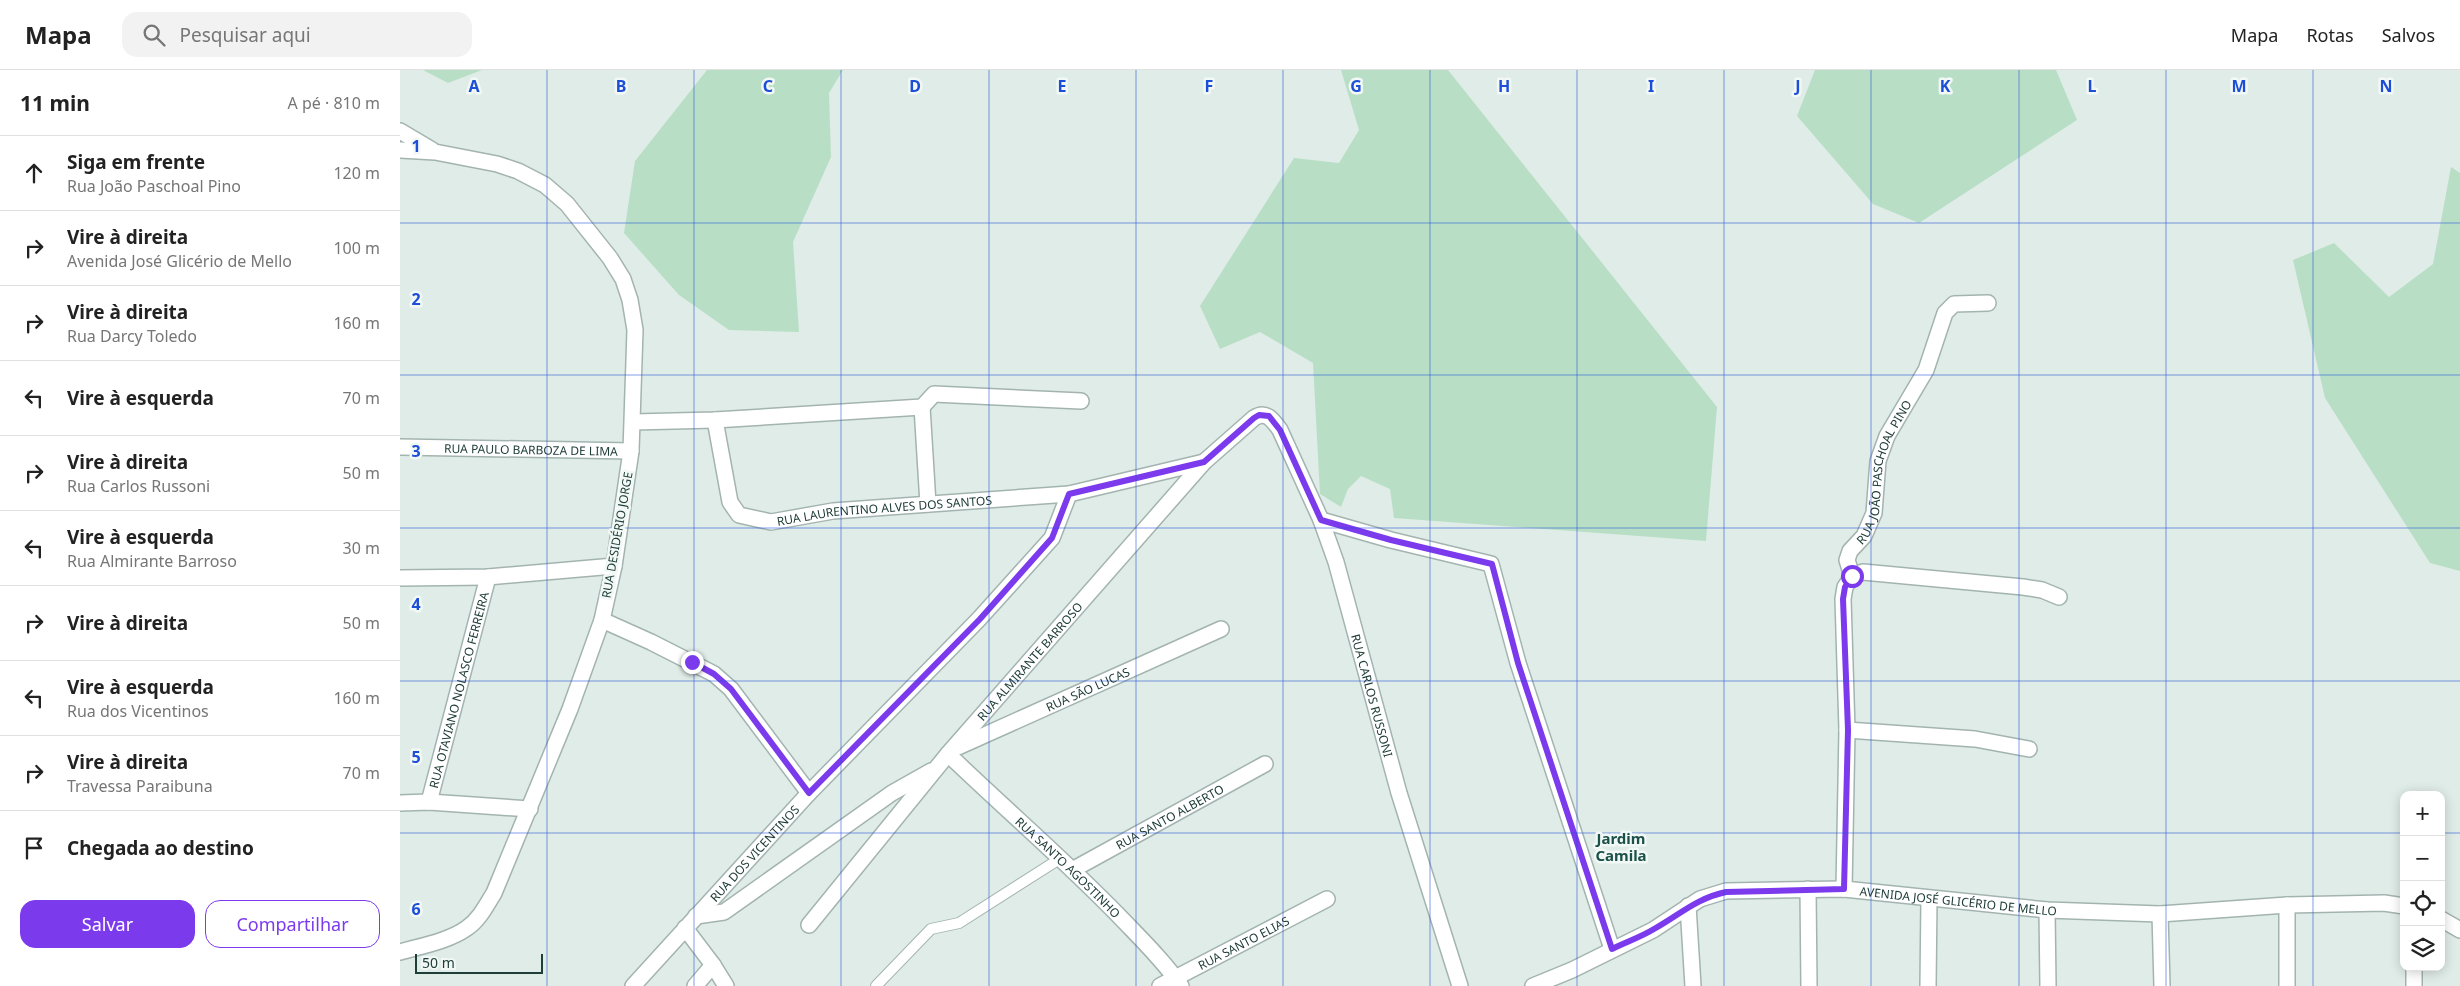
<!DOCTYPE html>
<html lang="pt">
<head>
<meta charset="utf-8">
<style>
	body { margin:0; font-family:"Noto Sans",sans-serif; background:#f2f2f2; color:#222 }
	.controls { position:absolute; right:15px; bottom:15px; display:grid; overflow:hidden; border-radius:10px; box-shadow:0 2px 12px #0003 }
	.controls button { width:45px; height:45px; display:grid; place-items:center; padding:0; border:0; border-bottom:1px solid #e0e0e0; background:#fff; color:#222; font:25px sans-serif }
	.scale { position:absolute; left:15px; bottom:12px; width:128px; box-sizing:border-box; padding-left:5px; border:2px solid #203e38; border-top:0; font-size:14px; line-height:18px; white-space:nowrap; color:#203e38; -webkit-text-stroke:4px #f1f8f5; paint-order:stroke }
	.stop { position:absolute; width:15px; height:15px; margin:-11px; border:4px solid #7c3aed; border-radius:50%; background:#fff }
	.stop.end { background:#7c3aed; border-color:#fff; box-shadow:0 1px 5px #0008 }
	.list { margin:0; padding:0; list-style:none }
	h2 { display:flex; justify-content:space-between; align-items:center; height:65px; margin:0; padding:0 20px; font-size:21px }
	h2 small { font-size:16px; font-weight:400; color:#767676 }
	.list li { display:grid; grid-template-columns:32px 1fr auto; gap:15px; align-items:center; box-sizing:border-box; height:75px; padding:0 20px; border-top:1px solid #e0e0e0 }
	.list b { display:block; font-size:19px; white-space:nowrap }
	.list p { margin:0; font-size:16px; white-space:nowrap; color:#767676 }
	.list em { font-size:16px; font-style:normal; color:#767676 }
	.actions { display:flex; gap:10px; padding:15px 20px }
	.actions a { flex:1; padding:11px 0; border:1px solid #7c3aed; border-radius:15px; text-align:center; font-size:18px; color:#7c3aed }
	.actions .main { background:#7c3aed; color:#fff }
	.icon { flex:none; width:28px; height:28px; fill:none; stroke:currentColor; stroke-width:2; stroke-linecap:round; stroke-linejoin:round }
	.map { position:relative; flex:none; width:2060px; height:916px; overflow:hidden }
	header { display:flex; align-items:center; gap:30px; box-sizing:border-box; height:70px; padding:0 25px; background:#fff; border-bottom:1px solid #e0e0e0 }
	header strong { font-size:24px }
	nav { display:flex; gap:28px; margin-inline-start:auto; font-size:18px }
	.search { width:350px; height:45px; background:#f2f2f2; display:flex; align-items:center; gap:12px; box-sizing:border-box; padding:0 18px; border-radius:15px; color:#767676; font-size:19px }
	main { display:flex }
	aside { flex:1; background:#fff }
	.map>svg:first-child { display:block }
	.green { fill:#b8dfc5 }
	.lines { fill:none; stroke-linecap:round; stroke-linejoin:round }
	.service-casing { stroke:#a3b4b0; stroke-width:12 }
	.minor-casing { stroke:#a3b4b0; stroke-width:18 }
	.service { stroke:#fff; stroke-width:10 }
	.minor { stroke:#fff; stroke-width:15 }
	.route { stroke:#7c3aed; stroke-width:6 }
	.grid { fill:none; stroke:#1d4ed8; stroke-width:1; stroke-opacity:0.55 }
	.labels { text-anchor:middle; dominant-baseline:central; stroke-width:5; stroke-linejoin:round; paint-order:stroke }
	.street-label { font-size:12px; fill:#203e38; stroke:#f1f8f5 }
	.quarter-label { font-size:15px; font-weight:bold; fill:#1b5148; stroke:#f1f8f5 }
	.grid-label { font-size:16px; text-anchor:middle; font-weight:bold; fill:#1d4ed8; stroke:#f1f8f5; stroke-width:5; stroke-linejoin:round; paint-order:stroke }
</style>
</head>
<body>
<header>
<strong>Mapa</strong>
<div class="search"><svg class="icon" aria-label="search" viewBox="0 0 24 24"><circle cx="10" cy="10" r="6"/><path d="M15 15l6 6"/></svg>Pesquisar aqui</div>
<nav><a>Mapa</a><a>Rotas</a><a>Salvos</a></nav>
</header>
<main>
<aside>
<h2>11 min<small>A pé · 810 m</small></h2>
<ul class="list">
<li><svg class="icon" aria-label="ahead" viewBox="0 0 24 24"><path d="M12 20V5M6 11l6-6 6 6"/></svg><div><b>Siga em frente</b><p>Rua João Paschoal Pino</p></div><em>120 m</em></li>
<li><svg class="icon" aria-label="right" viewBox="0 0 24 24"><path d="M7 20v-9h11M14 6l5 5-5 5"/></svg><div><b>Vire à direita</b><p>Avenida José Glicério de Mello</p></div><em>100 m</em></li>
<li><svg class="icon" aria-label="right" viewBox="0 0 24 24"><path d="M7 20v-9h11M14 6l5 5-5 5"/></svg><div><b>Vire à direita</b><p>Rua Darcy Toledo</p></div><em>160 m</em></li>
<li><svg class="icon" aria-label="left" viewBox="0 0 24 24"><path d="M17 20v-9H6M10 6l-5 5 5 5"/></svg><div><b>Vire à esquerda</b></div><em>70 m</em></li>
<li><svg class="icon" aria-label="right" viewBox="0 0 24 24"><path d="M7 20v-9h11M14 6l5 5-5 5"/></svg><div><b>Vire à direita</b><p>Rua Carlos Russoni</p></div><em>50 m</em></li>
<li><svg class="icon" aria-label="left" viewBox="0 0 24 24"><path d="M17 20v-9H6M10 6l-5 5 5 5"/></svg><div><b>Vire à esquerda</b><p>Rua Almirante Barroso</p></div><em>30 m</em></li>
<li><svg class="icon" aria-label="right" viewBox="0 0 24 24"><path d="M7 20v-9h11M14 6l5 5-5 5"/></svg><div><b>Vire à direita</b></div><em>50 m</em></li>
<li><svg class="icon" aria-label="left" viewBox="0 0 24 24"><path d="M17 20v-9H6M10 6l-5 5 5 5"/></svg><div><b>Vire à esquerda</b><p>Rua dos Vicentinos</p></div><em>160 m</em></li>
<li><svg class="icon" aria-label="right" viewBox="0 0 24 24"><path d="M7 20v-9h11M14 6l5 5-5 5"/></svg><div><b>Vire à direita</b><p>Travessa Paraibuna</p></div><em>70 m</em></li>
<li><svg class="icon" aria-label="arrive" viewBox="0 0 24 24"><path d="M6 21V4h12l-3 4 3 4H6"/></svg><div><b>Chegada ao destino</b></div></li>
</ul>
<div class="actions"><a class="main">Salvar</a><a>Compartilhar</a></div>
</aside>
<div class="map">
<svg width="2060" height="916" viewBox="0 0 2060 916">
	<rect width="100%" height="100%" fill="#e0ece8"/>
	<path class="green" d="M23,0H82L48,13Z
		M307,0H443L429,23L431,87L393,172L399,262L329,260L279,225L224,163L235,91Z
		M941,0H1048L1317,337L1306,471L994,448L990,419L961,406L948,419L941,437L920,424L913,293L860,262L820,279L800,236L894,88L939,93L959,60Z
		M1415,0H1656L1677,50L1519,153L1473,134L1397,46Z
		M2051,97L2060,103V501L2030,493L1925,328L1893,190L1934,173L1989,227L2033,194Z"/>
	<g class="lines">
		<defs>
			<path id="service" d="M476,916L531,859L559,853L661,788"/>
			<g id="minor">
				<path d="M0,61L32,80"/>
				<path d="M0,80L35,82L97,94L118,101L145,115L167,134L210,188L223,209L230,230L235,260L231,381L214,496L202,550L170,639L94,823C86,836 79,850 67,858C49,871 21,876 0,882"/>
				<path d="M522,337L528,434"/>
				<path id="s1" d="M315,350L330,432L339,445L371,452L433,441L669,424L804,392"/>
				<path d="M233,352L315,350L522,337L534,324L681,331"/>
				<path id="s2" d="M0,377L231,381"/>
				<path d="M921,450L991,470L1091,494L1118,593L1212,879"/>
				<path id="s3" d="M1452,506L1447,490L1450,481L1464,466L1474,443L1478,391L1487,366L1526,300L1545,243L1554,234L1588,233"/>
				<path d="M1452,506L1463,502L1623,517L1642,520L1659,527"/>
				<path d="M0,508L88,507L214,496"/>
				<path d="M202,550L251,572L314,604L331,619L409,723"/>
				<path d="M1447,660L1575,669L1629,679"/>
				<path id="s4" d="M558,677L821,559"/>
				<path id="s5" d="M548,684C605,739 665,790 720,847C741,869 764,891 781,916"/>
				<path id="s6" d="M29,732L88,507"/>
				<path d="M0,733L29,732L130,739"/>
				<path id="s7" d="M674,799L865,694"/>
				<path d="M1408,819L1409,916"/>
				<path d="M1444,819L1447,660L1443,529L1445,517L1452,506"/>
				<path d="M1887,835V916"/>
				<path d="M1288,836L1293,916"/>
				<path d="M1647,840L1648,916"/>
				<path d="M1760,844L1762,916"/>
				<path d="M296,846L324,842L492,723L531,701"/>
				<path d="M2041,849L2060,860"/>
				<path id="s8" d="M409,855L548,684L804,392L854,348C866,340 873,350 880,360L921,450L936,492L999,723L1060,916"/>
				<path d="M285,858L313,895L326,916"/>
				<path d="M2014,897V916"/>
				<path id="s9" d="M233,916L409,723L579,549L652,468L669,424"/>
				<path d="M295,916L313,895"/>
				<path id="s10" d="M760,916L927,829"/>
				<path id="s11" d="M1133,916L1172,900L1253,860L1300,829L1326,821L1444,819L1647,840L1760,844L1887,835L1984,833L2004,836"/>
				<path d="M1528,916L1529,829"/>
			</g>
		</defs>
		<use href="#service" class="service-casing"/>
		<use href="#minor" class="minor-casing"/>
		<use href="#service" class="service"/>
		<use href="#minor" class="minor"/>
	</g>
	<g class="lines">
		<path class="route" d="M292,592L314,604L331,619L409,723L580,549L652,468L669,424L804,392L854,348L859,345L869,346L880,360L921,450L991,470L1092,494L1118,593L1212,879C1226,872 1241,867 1254,859C1279,845 1297,828 1326,822L1444,819L1448,660L1443,529L1445,517L1452,506"/>
	</g>
	<path class="grid" d="M147,0V916M294,0V916M441,0V916M589,0V916M736,0V916M883,0V916M1030,0V916M1177,0V916M1324,0V916M1471,0V916M1619,0V916M1766,0V916M1913,0V916M0,153H2060M0,305H2060M0,458H2060M0,611H2060M0,763H2004M2041,763H2060"/>
	<g class="labels">
		<g class="street-label">
			<text stroke="none"><textPath href="#s2" startOffset="131">RUA PAULO BARBOZA DE LIMA</textPath></text>
			<text stroke="none"><textPath href="#s3" startOffset="115">RUA JOÃO PASCHOAL PINO</textPath></text>
			<text stroke="none"><textPath href="#s1" startOffset="246">RUA LAURENTINO ALVES DOS SANTOS</textPath></text>
			<text transform="translate(217 465) rotate(-80)">RUA DESIDÉRIO JORGE</text>
			<text stroke="none"><textPath href="#s8" startOffset="344">RUA ALMIRANTE BARROSO</textPath></text>
			<text stroke="none"><textPath href="#s6" startOffset="116">RUA OTAVIANO NOLASCO FERREIRA</textPath></text>
			<text stroke="none"><textPath href="#s4" startOffset="142">RUA SÃO LUCAS</textPath></text>
			<text stroke="none"><textPath href="#s8" startOffset="990">RUA CARLOS RUSSONI</textPath></text>
			<text stroke="none"><textPath href="#s7" startOffset="109">RUA SANTO ALBERTO</textPath></text>
			<text stroke="none"><textPath href="#s9" startOffset="180">RUA DOS VICENTINOS</textPath></text>
			<text stroke="none"><textPath href="#s5" startOffset="165">RUA SANTO AGOSTINHO</textPath></text>
			<text stroke="none"><textPath href="#s11" startOffset="449">AVENIDA JOSÉ GLICÉRIO DE MELLO</textPath></text>
			<text stroke="none"><textPath href="#s10" startOffset="94">RUA SANTO ELIAS</textPath></text>
		</g>
		<g class="quarter-label">
			<text x="1221" y="768">Jardim<tspan x="1221" dy="17">Camila</tspan></text>
		</g>
	</g>
	<g class="grid-label">
		<text x="74" y="22">A</text>
		<text x="221" y="22">B</text>
		<text x="368" y="22">C</text>
		<text x="515" y="22">D</text>
		<text x="662" y="22">E</text>
		<text x="809" y="22">F</text>
		<text x="956" y="22">G</text>
		<text x="1104" y="22">H</text>
		<text x="1251" y="22">I</text>
		<text x="1398" y="22">J</text>
		<text x="1545" y="22">K</text>
		<text x="1692" y="22">L</text>
		<text x="1839" y="22">M</text>
		<text x="1986" y="22">N</text>
		<text x="16" y="82">1</text>
		<text x="16" y="235">2</text>
		<text x="16" y="387">3</text>
		<text x="16" y="540">4</text>
		<text x="16" y="693">5</text>
		<text x="16" y="845">6</text>
	</g>
</svg>
<div class="controls">
<button>+</button>
<button>−</button>
<button><svg class="icon" aria-label="locate" viewBox="0 0 24 24"><circle cx="12" cy="12" r="6"/><path d="M12 2v4M12 18v4M2 12h4M18 12h4"/></svg></button>
<button><svg class="icon" aria-label="layers" viewBox="0 0 24 24"><path d="M12 4l9 5-9 5-9-5zM3 14l9 5 9-5"/></svg></button>
</div>
<div class="scale">50 m</div>
<div class="stop" style="left:1452px;top:506px"></div>
<div class="stop end" style="left:292px;top:592px"></div>
</div>
</main>
</body>
</html>
